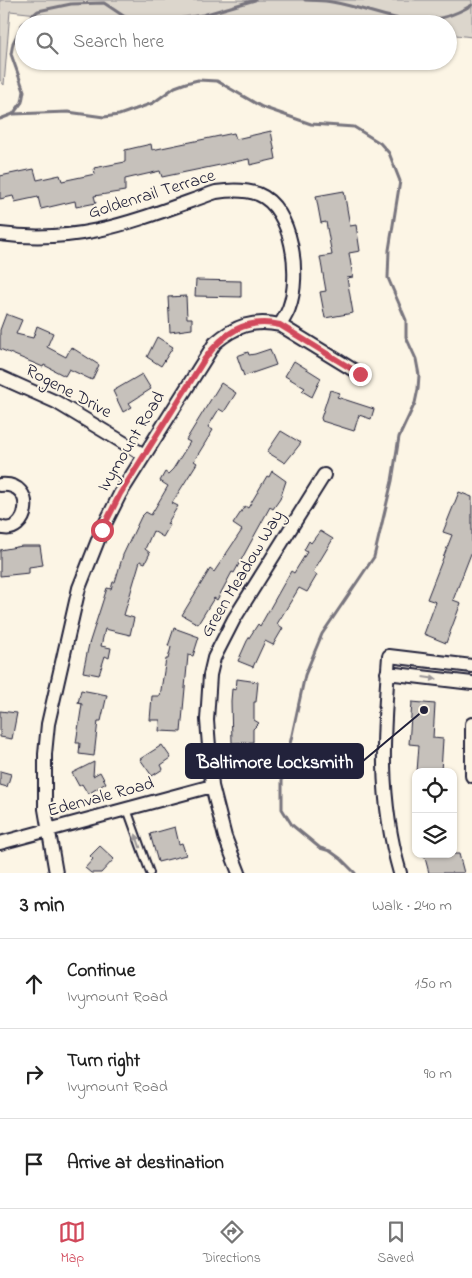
<!DOCTYPE html>
<html lang="en">
<head>
<meta charset="utf-8">
<style>
	body { margin:0; font-family:"Indie Flower",sans-serif; background:#f2f2f2; color:#222 }
	.controls { position:absolute; right:15px; bottom:15px; display:grid; overflow:hidden; border-radius:10px; box-shadow:0 1px 4px #0004 }
	.controls button { width:45px; height:45px; display:grid; place-items:center; padding:0; border:0; border-bottom:1px solid #e0e0e0; background:#fff; color:#222; font:25px sans-serif }
	.stop { position:absolute; width:15px; height:15px; margin:-11px; border:4px solid #d1495b; border-radius:50%; background:#fff }
	.stop.end { background:#d1495b; border-color:#fff; box-shadow:0 1px 5px #0008 }
	.list { margin:0; padding:0; list-style:none }
	h2 { display:flex; justify-content:space-between; align-items:center; height:65px; margin:0; padding:0 20px; font-size:21px }
	h2 small { font-size:16px; font-weight:400; color:#767676 }
	.list li { display:grid; grid-template-columns:32px 1fr auto; gap:15px; align-items:center; box-sizing:border-box; height:90px; padding:0 20px; border-top:1px solid #e0e0e0 }
	.list b { display:block; font-size:19px; white-space:nowrap }
	.list p { margin:0; font-size:16px; white-space:nowrap; color:#767676 }
	.list em { font-size:16px; font-style:normal; color:#767676 }
	.icon { flex:none; width:28px; height:28px; fill:none; stroke:currentColor; stroke-width:2; stroke-linecap:round; stroke-linejoin:round }
	.map { position:relative; flex:none; width:472px; height:873px; overflow:hidden }
	.search { position:absolute; background:#fff; box-shadow:0 1px 4px #0004; left:15px; right:15px; top:15px; height:55px; display:flex; align-items:center; gap:12px; box-sizing:border-box; padding:0 18px; border-radius:28px; color:#767676; font-size:19px }
	.sheet { height:335px; background:#fff }
	nav { display:flex; justify-content:space-around; align-items:center; box-sizing:border-box; height:70px; border-top:1px solid #e0e0e0; background:#fff; font-size:14px; color:#767676 }
	nav a { display:grid; justify-items:center; gap:2px }
	nav .on { color:#d1495b }
	.map>svg:first-child { display:block }
	.green { fill:#dcd6cc; stroke:#7f7c84 }
	.lines { fill:none; stroke-linecap:round; stroke-linejoin:round }
	.stream { stroke:#78757e; stroke-width:3 }
	.building { fill:#c6c1bb; stroke:#22223b }
	.lane-casing { stroke:#22223b; stroke-width:10 }
	.street-casing { stroke:#22223b; stroke-width:16 }
	.lane { stroke:#fcf5e5; stroke-width:6 }
	.street { stroke:#fcf5e5; stroke-width:12 }
	.oneway { fill:#9a9698 }
	.route { stroke:#d1495b; stroke-width:6 }
	.labels { text-anchor:middle; dominant-baseline:central; stroke-width:4; stroke-linejoin:round; paint-order:stroke }
	.street-label { font-size:18px; fill:#22223b; stroke:#fcf5e5 }
	.leader { fill:none; stroke:#22223b; stroke-width:2 }
	.callout-dot { fill:#22223b; stroke:#fcf5e5; stroke-width:2 }
	.callout { fill:#22223b; stroke:#22223b; stroke-width:2 }
	.callout-label { font-size:19px; text-anchor:middle; font-weight:bold; fill:#fff }
</style>
</head>
<body>
<div class="map">
<svg width="472" height="873" viewBox="0 0 472 873">
	<rect width="100%" height="100%" fill="#fcf5e5"/>
	<filter id="ink" filterUnits="userSpaceOnUse"><feTurbulence type="fractalNoise" baseFrequency=".02" numOctaves="2"/><feDisplacementMap in="SourceGraphic" scale="10" xChannelSelector="R" yChannelSelector="G"/><feConvolveMatrix kernelMatrix="1 2 1 2 8 2 1 2 1" color-interpolation-filters="sRGB"/></filter>
	<g filter="url(#ink)">
		<path class="green" d="M0,0H472V37L448,34V24H129L10,11L4,85L0,80Z"/>
		<g class="lines">
			<path class="stream" d="M305,0C314,1 323,0 332,2C387,12 417,37 472,5
				M13,114L68,112L104,117L119,115L153,103L175,87L186,83L198,80L217,81L262,107L311,124L354,127L380,143L389,153L400,181L389,250L388,278L406,320V337L416,359L419,375L418,389L415,403L399,437L392,481L374,557L322,634L305,675L282,781V809L292,825L320,848L330,851L341,859L355,873
				M0,119L13,114L22,102L24,91L11,54L13,43L22,25L38,11L71,4L104,3L125,17L158,22L203,15L255,0"/>
		</g>
		<path class="building" d="M271,131L276,159L250,165L249,159L162,177L160,171L125,179V191L94,196L96,203L76,207L75,201L41,209L38,197L15,202L13,196L0,199V176L34,169L37,180L60,175L62,181L95,174L94,168L125,162V150L151,144L152,150L234,133L236,139Z
			M344,191L350,226L356,225L360,251L349,253L353,277L347,278L353,313L325,318L320,292L326,291L320,257L332,255L326,222L321,223L316,196Z
			M196,280L241,281V297L195,296Z
			M186,296L187,318H192V329L170,332L168,297Z
			M6,314L22,320L16,334L33,338L37,326L53,333L47,347L66,357L71,347L99,365L92,380L69,369L65,376L44,365L43,367L0,349V330Z
			M157,337L173,347L161,366L147,357Z
			M270,349L276,365L244,376L237,356L248,352L249,355L255,354Z
			M294,361L321,378L312,397L302,391L305,388L285,376Z
			M142,374L151,389L129,403L132,407L123,412L113,391Z
			M221,383L236,393L224,412L219,409L208,427L213,430L194,461L197,463L172,503L178,506L167,524L170,525L163,537L153,531L145,549L150,553L145,563L140,561L124,615L134,618L130,635L105,629L101,646L111,648L109,658L105,656L99,675L83,672L89,644L107,588L111,589L113,582H115L123,555L141,517L146,512L151,515L168,486L160,481L165,472L168,474L173,469L190,442L186,440Z
			M330,390L340,393L337,397L374,409L371,419L359,415L354,431L322,421L321,418Z
			M281,431L301,443L285,463L267,452Z
			M272,471L286,481L280,499L273,509L270,507L234,573L232,572L217,600L214,598L198,624L182,615L210,569L214,572L242,530L233,524L245,506L248,508L267,476L269,477Z
			M459,492L472,497V551L453,600L461,603L446,643L424,634L436,602L427,599L452,535L443,532Z
			M320,531L333,539L313,572L317,575L307,592L299,588L277,624L283,628L273,645L265,641L253,667L238,661L247,641L258,624L260,626L291,571L294,573L307,552L304,550L309,541L311,543Z
			M22,546H40L43,565L29,567V573L0,576V550Z
			M174,628L199,637L193,656L188,655L181,732L159,731L160,720H150L152,696H160L166,659H168L171,647L168,646Z
			M237,679L258,682L256,702H254V720L259,723L253,729V742L232,743L231,701L232,689L236,690Z
			M81,690L107,695L101,721H98L94,756L79,754L80,743H76L82,704L78,703Z
			M412,702L435,704L433,738L443,739L441,772H417L419,745L409,744Z
			M0,711L17,713L12,739L0,737Z
			M162,745L171,758L161,765L163,769L152,776L140,759Z
			M94,762L93,776L100,772L106,783L88,794L82,784L79,786L72,773Z
			M0,771L11,774L7,787L0,785Z
			M175,827L179,844L182,843L186,855L158,862L150,834Z
			M100,846L114,859L101,873H91L85,868L93,859L90,856Z
			M424,854H459L464,873H429Z"/>
		<g class="lines">
			<defs>
				<path id="lane" d="M127,809L150,873"/>
				<path id="street" d="M0,234C83,245 139,219 216,192C230,190 244,189 258,194C293,208 301,276 289,308C287,314 283,320 280,325
					M0,377L56,402L144,455
					M0,485C39,481 28,538 0,527
					M387,673L472,683
					M472,724V776
					M0,843L212,786
					M56,873L45,809V754L48,724L79,588L102,530L120,494L215,343C235,326 254,319 280,325L360,374
					M239,873L225,837L212,786L207,720L210,675L214,658L234,619L324,475
					M400,873C378,797 383,733 389,656L472,666"/>
			</defs>
			<use href="#lane" class="lane-casing"/>
			<use href="#street" class="street-casing"/>
			<use href="#lane" class="lane"/>
			<use href="#street" class="street"/>
		</g>
		<defs><path id="oneway-solid" d="M-6-.8H1V-3.2L6.5 0L1 3.2V.8H-6Z" transform="scale(1.25)"/></defs>
		<g class="oneway">
			<use href="#oneway-solid" transform="translate(430 678) rotate(7)"/>
			<use href="#oneway-solid" transform="translate(138 841) rotate(-109)"/>
		</g>
	</g>
	<g class="lines" filter="url(#ink)">
		<path class="route" d="M102,530L120,494L204,360C223,333 246,317 280,325L360,374"/>
	</g>
	<g class="labels">
		<g class="street-label">
			<text transform="translate(152 195) rotate(-17)">Goldenrail Terrace</text>
			<text transform="translate(68 392) rotate(28)">Rogene Drive</text>
			<text transform="translate(132 442) rotate(-59)">Ivymount Road</text>
			<text transform="translate(243 574) rotate(-59)">Green Meadow Way</text>
			<text transform="translate(101 798) rotate(-15)">Edenvale Road</text>
		</g>
	</g>
	<path class="leader" d="M424 710L363 761"/>
	<circle class="callout-dot" cx="424" cy="710" r="5"/>
	<rect class="callout" x="186" y="744" width="177" height="34" rx="5"/>
	<g class="callout-label">
		<text x="275" y="768">Baltimore Locksmith</text>
	</g>
</svg>
<div class="controls">
<button><svg class="icon" aria-label="locate" viewBox="0 0 24 24"><circle cx="12" cy="12" r="6"/><path d="M12 2v4M12 18v4M2 12h4M18 12h4"/></svg></button>
<button><svg class="icon" aria-label="layers" viewBox="0 0 24 24"><path d="M12 4l9 5-9 5-9-5zM3 14l9 5 9-5"/></svg></button>
</div>
<div class="stop" style="left:102px;top:530px"></div>
<div class="stop end" style="left:360px;top:374px"></div>
<div class="search"><svg class="icon" aria-label="search" viewBox="0 0 24 24"><circle cx="10" cy="10" r="6"/><path d="M15 15l6 6"/></svg>Search here</div>
</div>
<section class="sheet">
<h2>3 min<small>Walk · 240 m</small></h2>
<ul class="list">
<li><svg class="icon" aria-label="ahead" viewBox="0 0 24 24"><path d="M12 20V5M6 11l6-6 6 6"/></svg><div><b>Continue</b><p>Ivymount Road</p></div><em>150 m</em></li>
<li><svg class="icon" aria-label="right" viewBox="0 0 24 24"><path d="M7 20v-9h11M14 6l5 5-5 5"/></svg><div><b>Turn right</b><p>Ivymount Road</p></div><em>90 m</em></li>
<li><svg class="icon" aria-label="arrive" viewBox="0 0 24 24"><path d="M6 21V4h12l-3 4 3 4H6"/></svg><div><b>Arrive at destination</b></div></li>
</ul>
</section>
<nav>
<a class="on"><svg class="icon" aria-label="map" viewBox="0 0 24 24"><path d="M3 6l6-2 6 2 6-2v14l-6 2-6-2-6 2zM9 4v14M15 6v14"/></svg>Map</a>
<a><svg class="icon" aria-label="directions" viewBox="0 0 24 24"><path d="M12 3l9 9-9 9-9-9zM9 14v-3h6M13 9l2 2-2 2"/></svg>Directions</a>
<a><svg class="icon" aria-label="saved" viewBox="0 0 24 24"><path d="M7 4h10v16l-5-4-5 4z"/></svg>Saved</a>
</nav>
</body>
</html>
